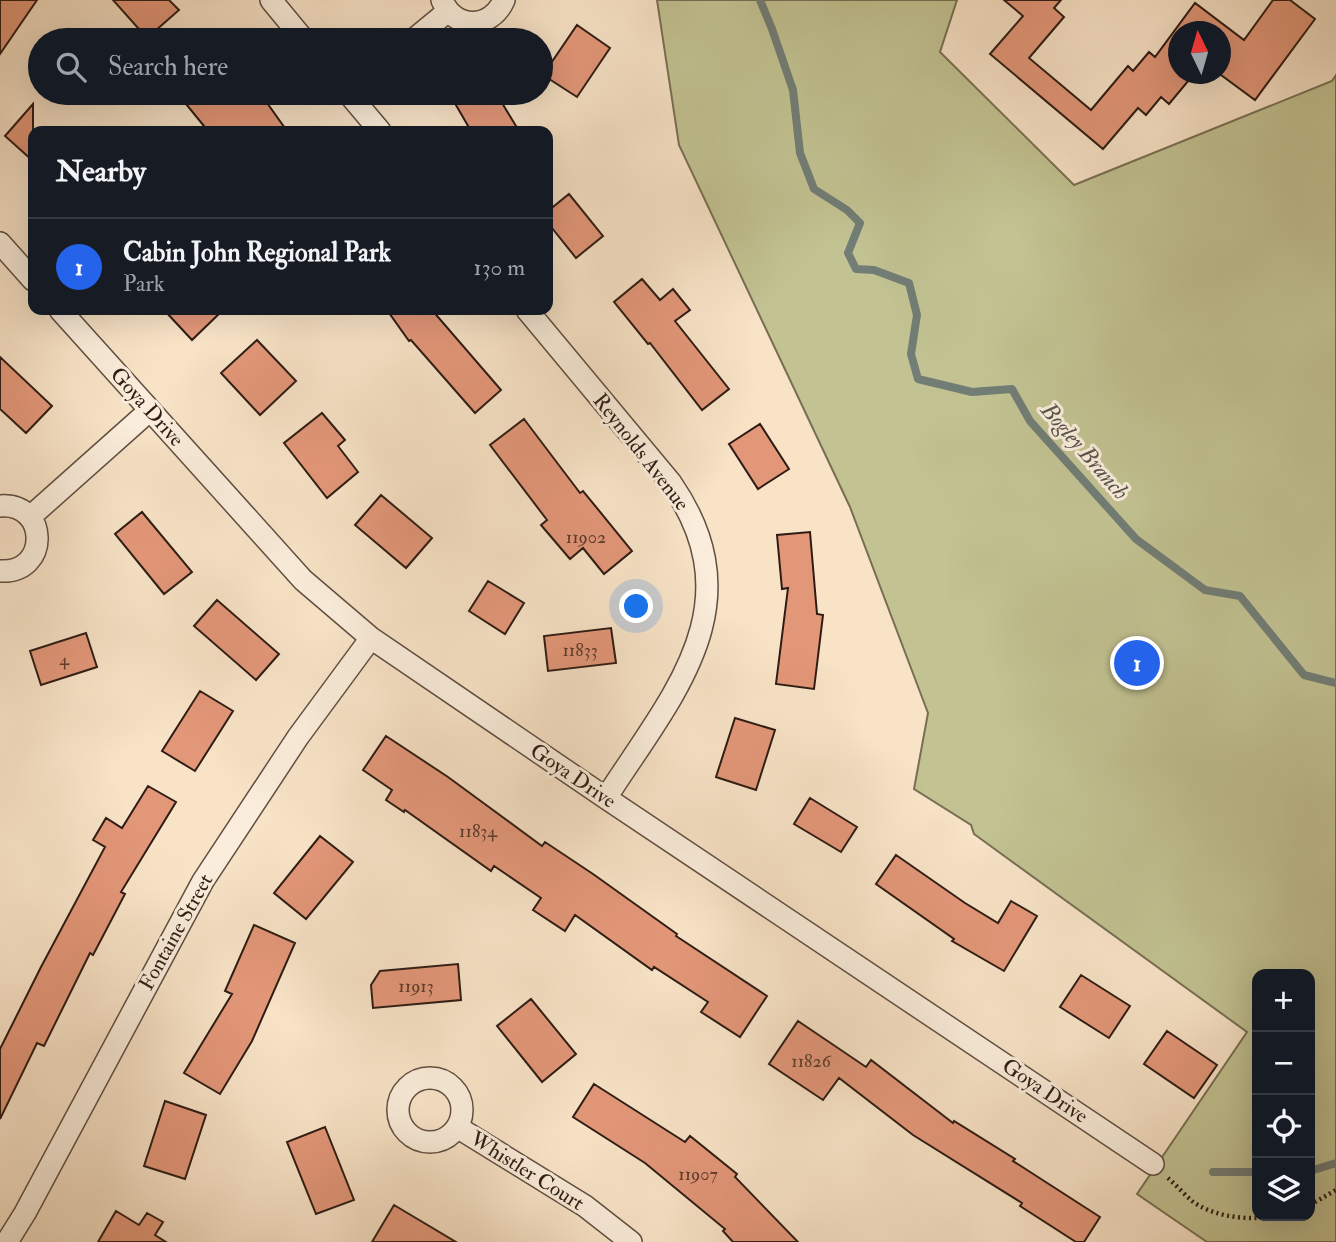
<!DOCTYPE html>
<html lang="en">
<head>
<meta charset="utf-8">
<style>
	body { margin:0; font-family:"IM FELL Double Pica",serif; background:#20242c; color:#f1f3f6 }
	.controls { position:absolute; right:21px; bottom:21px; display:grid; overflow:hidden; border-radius:14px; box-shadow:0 7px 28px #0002 }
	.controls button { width:63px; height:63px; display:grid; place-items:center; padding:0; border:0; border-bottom:2px solid #363941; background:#171b24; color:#f1f3f6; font:35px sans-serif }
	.compass { position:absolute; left:1168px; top:21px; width:63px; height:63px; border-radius:50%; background:#171b24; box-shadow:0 7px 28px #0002; rotate:355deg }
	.you { position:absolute; left:637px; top:607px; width:24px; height:24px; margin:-18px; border:5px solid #fff; border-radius:50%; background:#1a73e8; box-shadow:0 0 0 10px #1a73e833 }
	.badge { display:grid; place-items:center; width:46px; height:46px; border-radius:50%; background:#2563eb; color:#fff; font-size:23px; font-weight:700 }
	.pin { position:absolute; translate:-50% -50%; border:4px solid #fff; box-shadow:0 2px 7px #0006 }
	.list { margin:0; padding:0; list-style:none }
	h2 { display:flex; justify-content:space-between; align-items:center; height:91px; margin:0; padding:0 28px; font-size:30px }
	h2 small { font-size:23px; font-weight:400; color:#9ea1a6 }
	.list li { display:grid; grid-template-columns:46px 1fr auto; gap:21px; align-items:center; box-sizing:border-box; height:98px; padding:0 28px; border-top:2px solid #363941 }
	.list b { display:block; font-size:26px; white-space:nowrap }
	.list p { margin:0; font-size:23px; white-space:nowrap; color:#9ea1a6 }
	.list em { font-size:23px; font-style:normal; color:#9ea1a6 }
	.icon { flex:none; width:38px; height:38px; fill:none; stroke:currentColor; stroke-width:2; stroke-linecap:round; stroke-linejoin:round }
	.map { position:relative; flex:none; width:1336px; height:1242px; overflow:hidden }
	.search { position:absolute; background:#171b24; box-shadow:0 7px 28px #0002; left:28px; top:28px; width:525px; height:77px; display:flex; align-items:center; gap:18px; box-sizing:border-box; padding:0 24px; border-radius:38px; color:#9ea1a6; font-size:26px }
	.panel { position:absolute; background:#171b24; box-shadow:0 7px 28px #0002; left:28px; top:126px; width:525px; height:189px; border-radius:14px }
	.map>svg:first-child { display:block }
	.green { fill:#c2c292; stroke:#786f53; stroke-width:2; fill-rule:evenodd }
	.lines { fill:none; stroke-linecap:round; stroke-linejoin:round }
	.stream { stroke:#717d75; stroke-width:8 }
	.building { fill:#e39779; stroke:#2e1c14; stroke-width:2 }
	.street-casing { stroke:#604e41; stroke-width:24 }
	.path { stroke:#2e1c14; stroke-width:4.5; stroke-dasharray:2 3.5; stroke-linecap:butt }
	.street { stroke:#faeddb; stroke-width:21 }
	.labels { text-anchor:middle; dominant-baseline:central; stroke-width:6; stroke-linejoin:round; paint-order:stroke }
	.number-label { font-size:18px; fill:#5b3b2d }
	.street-label { font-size:21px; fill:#2e1c14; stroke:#faeddb }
	.water-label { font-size:23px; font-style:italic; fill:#55554d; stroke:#faeddb }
</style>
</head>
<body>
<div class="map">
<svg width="1336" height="1242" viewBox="0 0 1336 1242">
	<rect width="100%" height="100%" fill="#f8e3c7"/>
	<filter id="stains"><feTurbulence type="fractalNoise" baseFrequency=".00286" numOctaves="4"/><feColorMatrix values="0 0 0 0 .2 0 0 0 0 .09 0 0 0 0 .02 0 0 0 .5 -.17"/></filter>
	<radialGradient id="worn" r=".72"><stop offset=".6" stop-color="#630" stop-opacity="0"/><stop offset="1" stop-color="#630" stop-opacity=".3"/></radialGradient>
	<path class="green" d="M657,0H957L940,52L1074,185L1332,81L1336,75V1242H1207L1137,1194L1247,1032L974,834L971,825L914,789L928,713L850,507L679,145ZM1257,974H1310V1216H1257Z"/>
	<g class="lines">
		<path class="stream" d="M760,0L772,29L793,90L800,153L814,189L847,210L860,223L848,253L856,269L874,270L909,283L917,315L911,354L918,379L972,392L1012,389L1030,421L1136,539L1205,590L1240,596L1304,675L1336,683
			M1310,1171L1336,1163
			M1213,1172H1257"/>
	</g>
	<path class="building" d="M0,0H37L0,54Z
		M113,0H169L179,10L147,38Z
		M1004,0H1061L1054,8L1064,17L1029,58L1091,110L1128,66L1133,71L1149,52L1155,57L1195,3L1244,40L1273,0H1290L1315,19L1255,100L1221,75V32H1179V74H1194L1169,104L1161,97L1146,115L1138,108L1103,149L990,54L1023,16Z
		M577,25L610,48L577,97L543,75Z
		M177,93H260L287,131H208Z
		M466,93H496L519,131H471L453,100Z
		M33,104V161L5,136Z
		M569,194L603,236L576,258L548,223V211Z
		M642,279L660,300L673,289L690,310L675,321L729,389L702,410L650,343L648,344L614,302Z
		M164,310H223L192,340Z
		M387,310H432L501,390L475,413L411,340L409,341Z
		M257,340L296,381L260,415L221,373Z
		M0,357L52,406L26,433L0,409Z
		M322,413L345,440L338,446L358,472L327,498L284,443Z
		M524,419L580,493L583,491L632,551L604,574L583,548L570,559L541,525L547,520L490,445Z
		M760,424L789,469L758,489L729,444Z
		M381,495L432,538L406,568L355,525Z
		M142,512L192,572L164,594L115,534Z
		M810,532L817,614L823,615L814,689L776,684L788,588L782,589L777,535Z
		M488,581L524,603L505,634L469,611Z
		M217,600L279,654L256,680L194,626Z
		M611,628L616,663L548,671L544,636Z
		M86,633L97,667L41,685L30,651Z
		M200,691L233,711L195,771L162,751Z
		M735,718L775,730L756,790L716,777Z
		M386,736L448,777L542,846L545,842L593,874L677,934L676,936L767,996L740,1037L701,1012L708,1002L654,967L652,970L575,915L565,931L533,910L541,898L494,866L491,871L405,810L404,812L386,800L392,790L363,770Z
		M148,786L176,802L121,892L125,894L93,955L90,953L44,1046L37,1043L0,1119V1049L41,967L105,847L93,840L106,818L122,828Z
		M810,798L857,827L841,852L794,824Z
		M320,836L353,862L306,919L274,893Z
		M896,855L965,903L998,923L1011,901L1037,916L1004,971L952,941L954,939L876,884Z
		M254,925L295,943L252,1041L220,1094L184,1073L232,994L225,991Z
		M458,964L461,1000L373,1008L371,985L380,971Z
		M1081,975L1130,1006L1109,1038L1060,1007Z
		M531,999L576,1054L542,1082L497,1026Z
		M798,1021L866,1067L871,1060L953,1123L954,1121L1015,1159L1013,1161L1100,1217L1084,1242H1076L1020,1206L1022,1203L913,1135L839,1078L823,1100L769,1064Z
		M1167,1031L1217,1065L1194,1098L1144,1064Z
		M594,1084L685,1142L690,1136L737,1174L735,1177L798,1242H733L723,1231L725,1229L645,1163L573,1117Z
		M165,1101L206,1115L185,1179L144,1166Z
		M325,1127L354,1200L316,1214L287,1142Z
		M394,1205L456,1242H372Z
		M116,1211L139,1225L147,1213L163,1222L155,1235L166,1242H98Z"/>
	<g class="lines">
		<defs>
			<path id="street" d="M271,0L304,40
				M442,0C454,30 491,30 504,0
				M413,40L447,12
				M348,93L380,131
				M0,243L33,280
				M60,310L303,580L371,638L606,798L1153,1164
				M527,310L671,483C756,606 672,695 606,798
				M0,506C49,502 50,574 0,571
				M30,517L149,411
				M398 1110a32 32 0 1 1 64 0a32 32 0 1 1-64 0Z
				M457,1127L585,1206L631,1242
				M7,1242L25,1213L203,881L298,737L371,638"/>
		</defs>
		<use href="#street" class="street-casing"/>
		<path class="path" d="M1168,1178C1176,1185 1184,1194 1192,1201C1214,1217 1248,1221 1273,1216
			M1310,1205L1336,1190"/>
		<use href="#street" class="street"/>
	</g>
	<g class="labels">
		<g class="number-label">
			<text x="586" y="537">11902</text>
			<text x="580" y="650">11833</text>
			<text x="64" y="659">4</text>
			<text x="478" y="831">11834</text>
			<text x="416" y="986">11913</text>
			<text x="811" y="1061">11826</text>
			<text x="698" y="1174">11907</text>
		</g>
		<g class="street-label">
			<text transform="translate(147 407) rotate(48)">Goya Drive</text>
			<text transform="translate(641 452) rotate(52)">Reynolds Avenue</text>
			<text transform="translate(573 776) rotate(34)">Goya Drive</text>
			<text transform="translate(176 932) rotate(-61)">Fontaine Street</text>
			<text transform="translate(1045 1091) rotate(34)">Goya Drive</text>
			<text transform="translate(527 1171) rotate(32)">Whistler Court</text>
		</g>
		<g class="water-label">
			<text transform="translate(1085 451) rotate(49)">Bogley Branch</text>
		</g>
	</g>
	<rect width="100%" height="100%" filter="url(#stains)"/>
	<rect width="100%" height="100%" fill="url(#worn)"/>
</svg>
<div class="controls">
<button>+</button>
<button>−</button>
<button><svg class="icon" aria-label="locate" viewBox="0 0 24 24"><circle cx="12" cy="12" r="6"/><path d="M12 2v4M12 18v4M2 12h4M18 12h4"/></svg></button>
<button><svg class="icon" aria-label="layers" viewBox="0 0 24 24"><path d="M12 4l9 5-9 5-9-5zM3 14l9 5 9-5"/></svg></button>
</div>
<svg class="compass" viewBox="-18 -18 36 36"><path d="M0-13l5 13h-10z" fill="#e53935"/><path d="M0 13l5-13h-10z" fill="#9ea1a6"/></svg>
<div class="you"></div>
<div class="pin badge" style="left:1137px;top:663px">1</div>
<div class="search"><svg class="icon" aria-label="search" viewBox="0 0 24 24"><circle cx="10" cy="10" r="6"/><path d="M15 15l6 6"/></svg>Search here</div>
<section class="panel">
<h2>Nearby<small></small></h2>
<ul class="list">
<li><span class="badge">1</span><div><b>Cabin John Regional Park</b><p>Park</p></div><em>130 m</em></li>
</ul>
</section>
</div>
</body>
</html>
